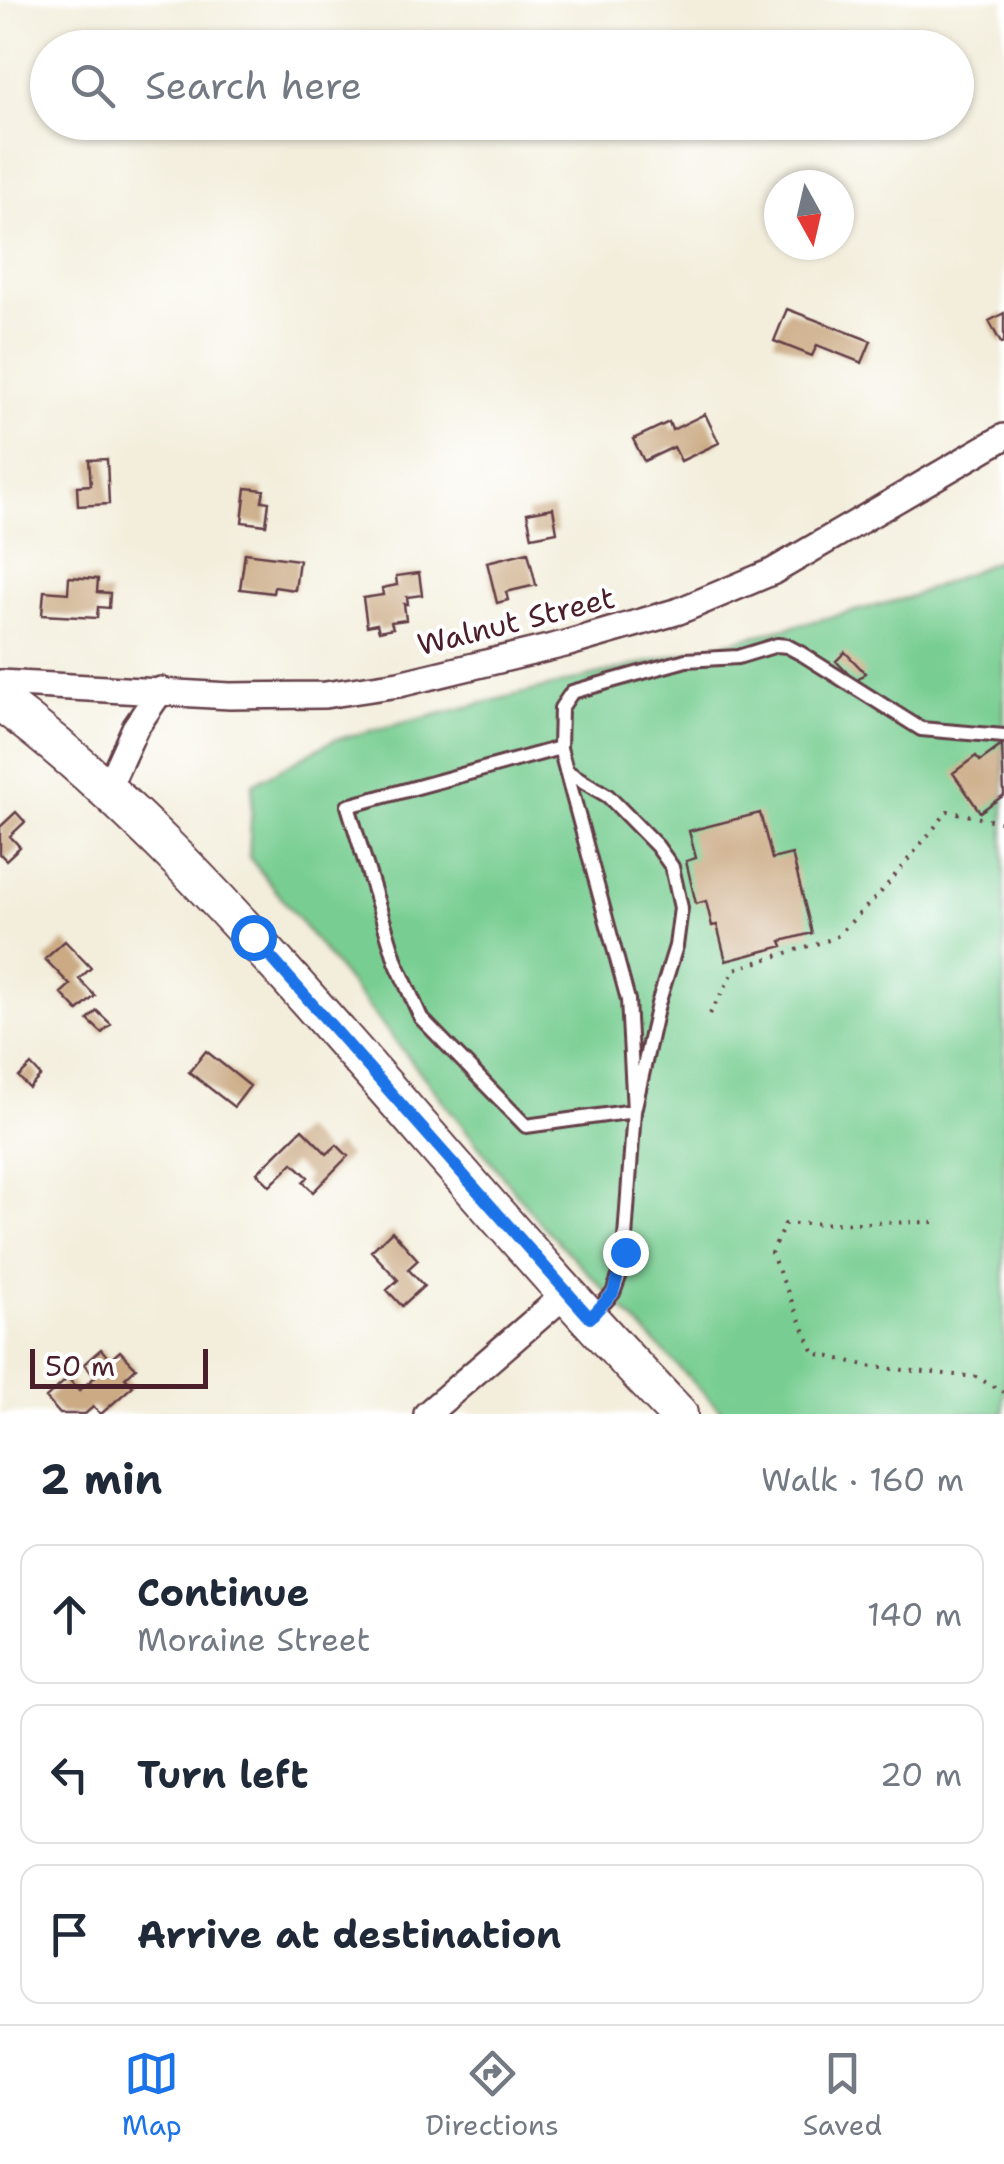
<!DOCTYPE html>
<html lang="en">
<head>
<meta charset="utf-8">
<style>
	body { margin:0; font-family:"Shantell Sans",sans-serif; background:#f2f2f3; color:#1f2937 }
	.compass { position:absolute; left:764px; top:170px; width:90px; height:90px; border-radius:50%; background:#fff; box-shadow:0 2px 8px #0004; rotate:172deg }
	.scale { position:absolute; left:30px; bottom:25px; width:178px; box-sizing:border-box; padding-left:10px; border:5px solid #4a1f2b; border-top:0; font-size:28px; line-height:35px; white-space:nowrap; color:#4a1f2b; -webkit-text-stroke:8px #fff; paint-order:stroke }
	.stop { position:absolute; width:30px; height:30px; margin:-22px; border:8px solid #1a73e8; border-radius:50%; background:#fff }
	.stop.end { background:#1a73e8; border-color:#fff; box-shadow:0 2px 10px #0008 }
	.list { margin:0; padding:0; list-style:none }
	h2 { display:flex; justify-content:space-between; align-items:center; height:130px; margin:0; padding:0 40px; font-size:42px }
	h2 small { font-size:32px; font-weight:400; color:#747a83 }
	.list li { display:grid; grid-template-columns:65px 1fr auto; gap:30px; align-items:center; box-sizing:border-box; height:140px; margin:0 20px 20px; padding:0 20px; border:2px solid #e0e1e3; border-radius:20px }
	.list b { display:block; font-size:38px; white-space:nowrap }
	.list p { margin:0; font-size:32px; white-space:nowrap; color:#747a83 }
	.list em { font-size:32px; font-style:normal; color:#747a83 }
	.icon { flex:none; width:55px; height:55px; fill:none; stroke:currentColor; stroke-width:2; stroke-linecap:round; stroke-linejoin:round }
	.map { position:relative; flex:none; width:1004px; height:1414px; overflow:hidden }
	.search { position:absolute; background:#fff; box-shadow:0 2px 8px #0004; left:30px; right:30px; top:30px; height:110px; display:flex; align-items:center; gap:25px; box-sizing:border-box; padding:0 35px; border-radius:55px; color:#747a83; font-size:38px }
	.sheet { height:610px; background:#fff }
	nav { display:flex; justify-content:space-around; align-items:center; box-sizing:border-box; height:140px; border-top:2px solid #e0e1e3; background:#fff; font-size:28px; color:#747a83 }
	nav a { display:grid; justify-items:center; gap:5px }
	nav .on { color:#1a73e8 }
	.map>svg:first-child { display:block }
	.green { fill:#78ce92; stroke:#61765e; stroke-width:2.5 }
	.building { fill:#cbaa84 }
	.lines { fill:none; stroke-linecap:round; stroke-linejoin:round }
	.lane-casing { stroke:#633e46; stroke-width:18 }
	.street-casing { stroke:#633e46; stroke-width:30 }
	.primary-casing { stroke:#633e46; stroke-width:42 }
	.path { stroke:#633e46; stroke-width:4; stroke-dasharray:2.5 8; stroke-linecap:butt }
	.lane { stroke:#fff; stroke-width:12 }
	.street { stroke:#fff; stroke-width:25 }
	.primary { stroke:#fff; stroke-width:38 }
	.route { stroke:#1a73e8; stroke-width:12 }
	.labels { text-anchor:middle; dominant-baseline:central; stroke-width:8; stroke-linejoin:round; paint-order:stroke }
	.street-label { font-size:30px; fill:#4a1f2b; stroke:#fff }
</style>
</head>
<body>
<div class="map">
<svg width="1004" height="1414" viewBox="0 0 1004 1414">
	<rect width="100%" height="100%" fill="#fff"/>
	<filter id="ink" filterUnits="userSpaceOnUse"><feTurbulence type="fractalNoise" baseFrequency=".01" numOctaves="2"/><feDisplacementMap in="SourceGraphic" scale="20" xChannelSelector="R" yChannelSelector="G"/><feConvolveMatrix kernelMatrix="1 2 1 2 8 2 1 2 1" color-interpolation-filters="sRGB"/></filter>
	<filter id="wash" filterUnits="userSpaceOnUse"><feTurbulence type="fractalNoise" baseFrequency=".0048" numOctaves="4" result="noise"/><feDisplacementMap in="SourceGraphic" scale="40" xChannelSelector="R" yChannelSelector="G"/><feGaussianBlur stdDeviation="2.25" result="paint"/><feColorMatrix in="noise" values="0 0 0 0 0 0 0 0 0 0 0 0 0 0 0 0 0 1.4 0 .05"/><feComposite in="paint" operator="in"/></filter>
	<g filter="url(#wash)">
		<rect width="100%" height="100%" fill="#f3eedc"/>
		<path class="green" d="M1004,558V1414H724L540,1223L249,857L253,784L334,740L907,598Z"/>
		<g id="blocks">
			<path class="building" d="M787,309L871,341L862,363L817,345L812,356L774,341Z
				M1004,313V342L1001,343L989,321Z
				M705,414L719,443L681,461L674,447L644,461L633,439L669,422L672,430Z
				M107,459L109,504L78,506L77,486L91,485L89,460Z
				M246,488L264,490L262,501L269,502L266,525L242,522Z
				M553,508L557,532L532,537L527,513Z
				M528,552L536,585L506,592L508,600L497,603L487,562Z
				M245,553L299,560L295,590L274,587L273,593L240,589Z
				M419,573L422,595L407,597L408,604H404L406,620L391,622L393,628L379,631L377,624L367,626L363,598L383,595L382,588L397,585L396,576Z
				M69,577L98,579L97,592L110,593L109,608L98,607L97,618L42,615L44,591L68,593Z
				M845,652L865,673L856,682L836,661Z
				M1002,745L1004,795L980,812L953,773L976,756L980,761Z
				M16,812L25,822L10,836L20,847L6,860L0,854V827Z
				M760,813L772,859L792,854L812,933L781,941L783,946L726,961L717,925L712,926L706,901L696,904L686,861L696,858L689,831Z
				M65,941L91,968L79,979L95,996L78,1011L61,993L70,985L45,959Z
				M97,1011L111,1024L102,1033L88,1020Z
				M206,1051L250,1086L234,1107L189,1072Z
				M31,1065L41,1076L29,1088L19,1077Z
				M302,1129L327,1154L337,1145L348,1156L313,1192L303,1182L308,1177L293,1163L270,1186L257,1173Z
				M392,1231L418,1260L408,1269L424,1286L402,1306L387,1290L398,1280L371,1251Z
				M101,1349L110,1360L120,1351L136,1368L125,1378L133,1386L101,1414L93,1407L85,1414H60L46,1398L68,1378L79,1391L95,1377L84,1364Z"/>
		</g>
	</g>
	<g filter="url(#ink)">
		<use href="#blocks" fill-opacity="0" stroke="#633e46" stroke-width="2.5"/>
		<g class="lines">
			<defs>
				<path id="lane" d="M560,748L628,1000L634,1111L526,1126L421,1018L396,962L348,806Z
					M560,748L561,708L572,692L686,660L738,657L777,645L787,646L802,654L921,729L1004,736
					M566,771L608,796L657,846L672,867L681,908L676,946L658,1004L634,1111L623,1266L613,1293L591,1317"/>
				<path id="street" d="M0,683L230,696L325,695L399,684L569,643L679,611L772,572L1004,437
					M106,792L135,728L161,690
					M427,1414L568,1292"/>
				<path id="primary" d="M0,701C119,790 222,902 320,1013C439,1147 554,1285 678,1414"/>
			</defs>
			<use href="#lane" class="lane-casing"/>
			<use href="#street" class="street-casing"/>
			<use href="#primary" class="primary-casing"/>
			<path class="path" d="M710,1014L735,969L835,938L882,891L948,811L1004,823
				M933,1222L785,1224L771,1253L814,1353L873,1367L976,1377L1004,1392"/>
			<use href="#lane" class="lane"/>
			<use href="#street" class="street"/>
			<use href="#primary" class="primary"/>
		</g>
	</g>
	<g class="lines" filter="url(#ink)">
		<path class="route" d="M253,937L590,1318L613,1293L625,1252"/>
	</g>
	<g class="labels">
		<g class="street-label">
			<text transform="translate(516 621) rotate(-14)">Walnut Street</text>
		</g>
	</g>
</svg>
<svg class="compass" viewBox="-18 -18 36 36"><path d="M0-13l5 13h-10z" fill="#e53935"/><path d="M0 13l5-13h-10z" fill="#747a83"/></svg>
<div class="scale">50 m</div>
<div class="stop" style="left:253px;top:937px"></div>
<div class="stop end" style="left:625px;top:1252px"></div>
<div class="search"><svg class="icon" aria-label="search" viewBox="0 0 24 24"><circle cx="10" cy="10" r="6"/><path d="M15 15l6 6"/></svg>Search here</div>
</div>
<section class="sheet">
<h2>2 min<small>Walk · 160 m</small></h2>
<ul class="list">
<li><svg class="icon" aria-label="ahead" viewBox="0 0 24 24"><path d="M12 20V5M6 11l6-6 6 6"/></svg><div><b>Continue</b><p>Moraine Street</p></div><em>140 m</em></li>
<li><svg class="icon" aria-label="left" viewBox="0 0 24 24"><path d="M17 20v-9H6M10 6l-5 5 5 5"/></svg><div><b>Turn left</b></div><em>20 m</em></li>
<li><svg class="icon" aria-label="arrive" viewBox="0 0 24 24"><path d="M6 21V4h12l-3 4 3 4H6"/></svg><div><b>Arrive at destination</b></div></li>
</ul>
</section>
<nav>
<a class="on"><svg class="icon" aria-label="map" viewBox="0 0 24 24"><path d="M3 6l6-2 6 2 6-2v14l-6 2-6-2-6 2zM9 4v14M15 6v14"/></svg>Map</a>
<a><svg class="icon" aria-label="directions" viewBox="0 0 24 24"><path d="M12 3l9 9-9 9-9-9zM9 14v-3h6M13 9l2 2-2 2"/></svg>Directions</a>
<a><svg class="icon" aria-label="saved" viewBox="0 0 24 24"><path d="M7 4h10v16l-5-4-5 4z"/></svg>Saved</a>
</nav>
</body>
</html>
